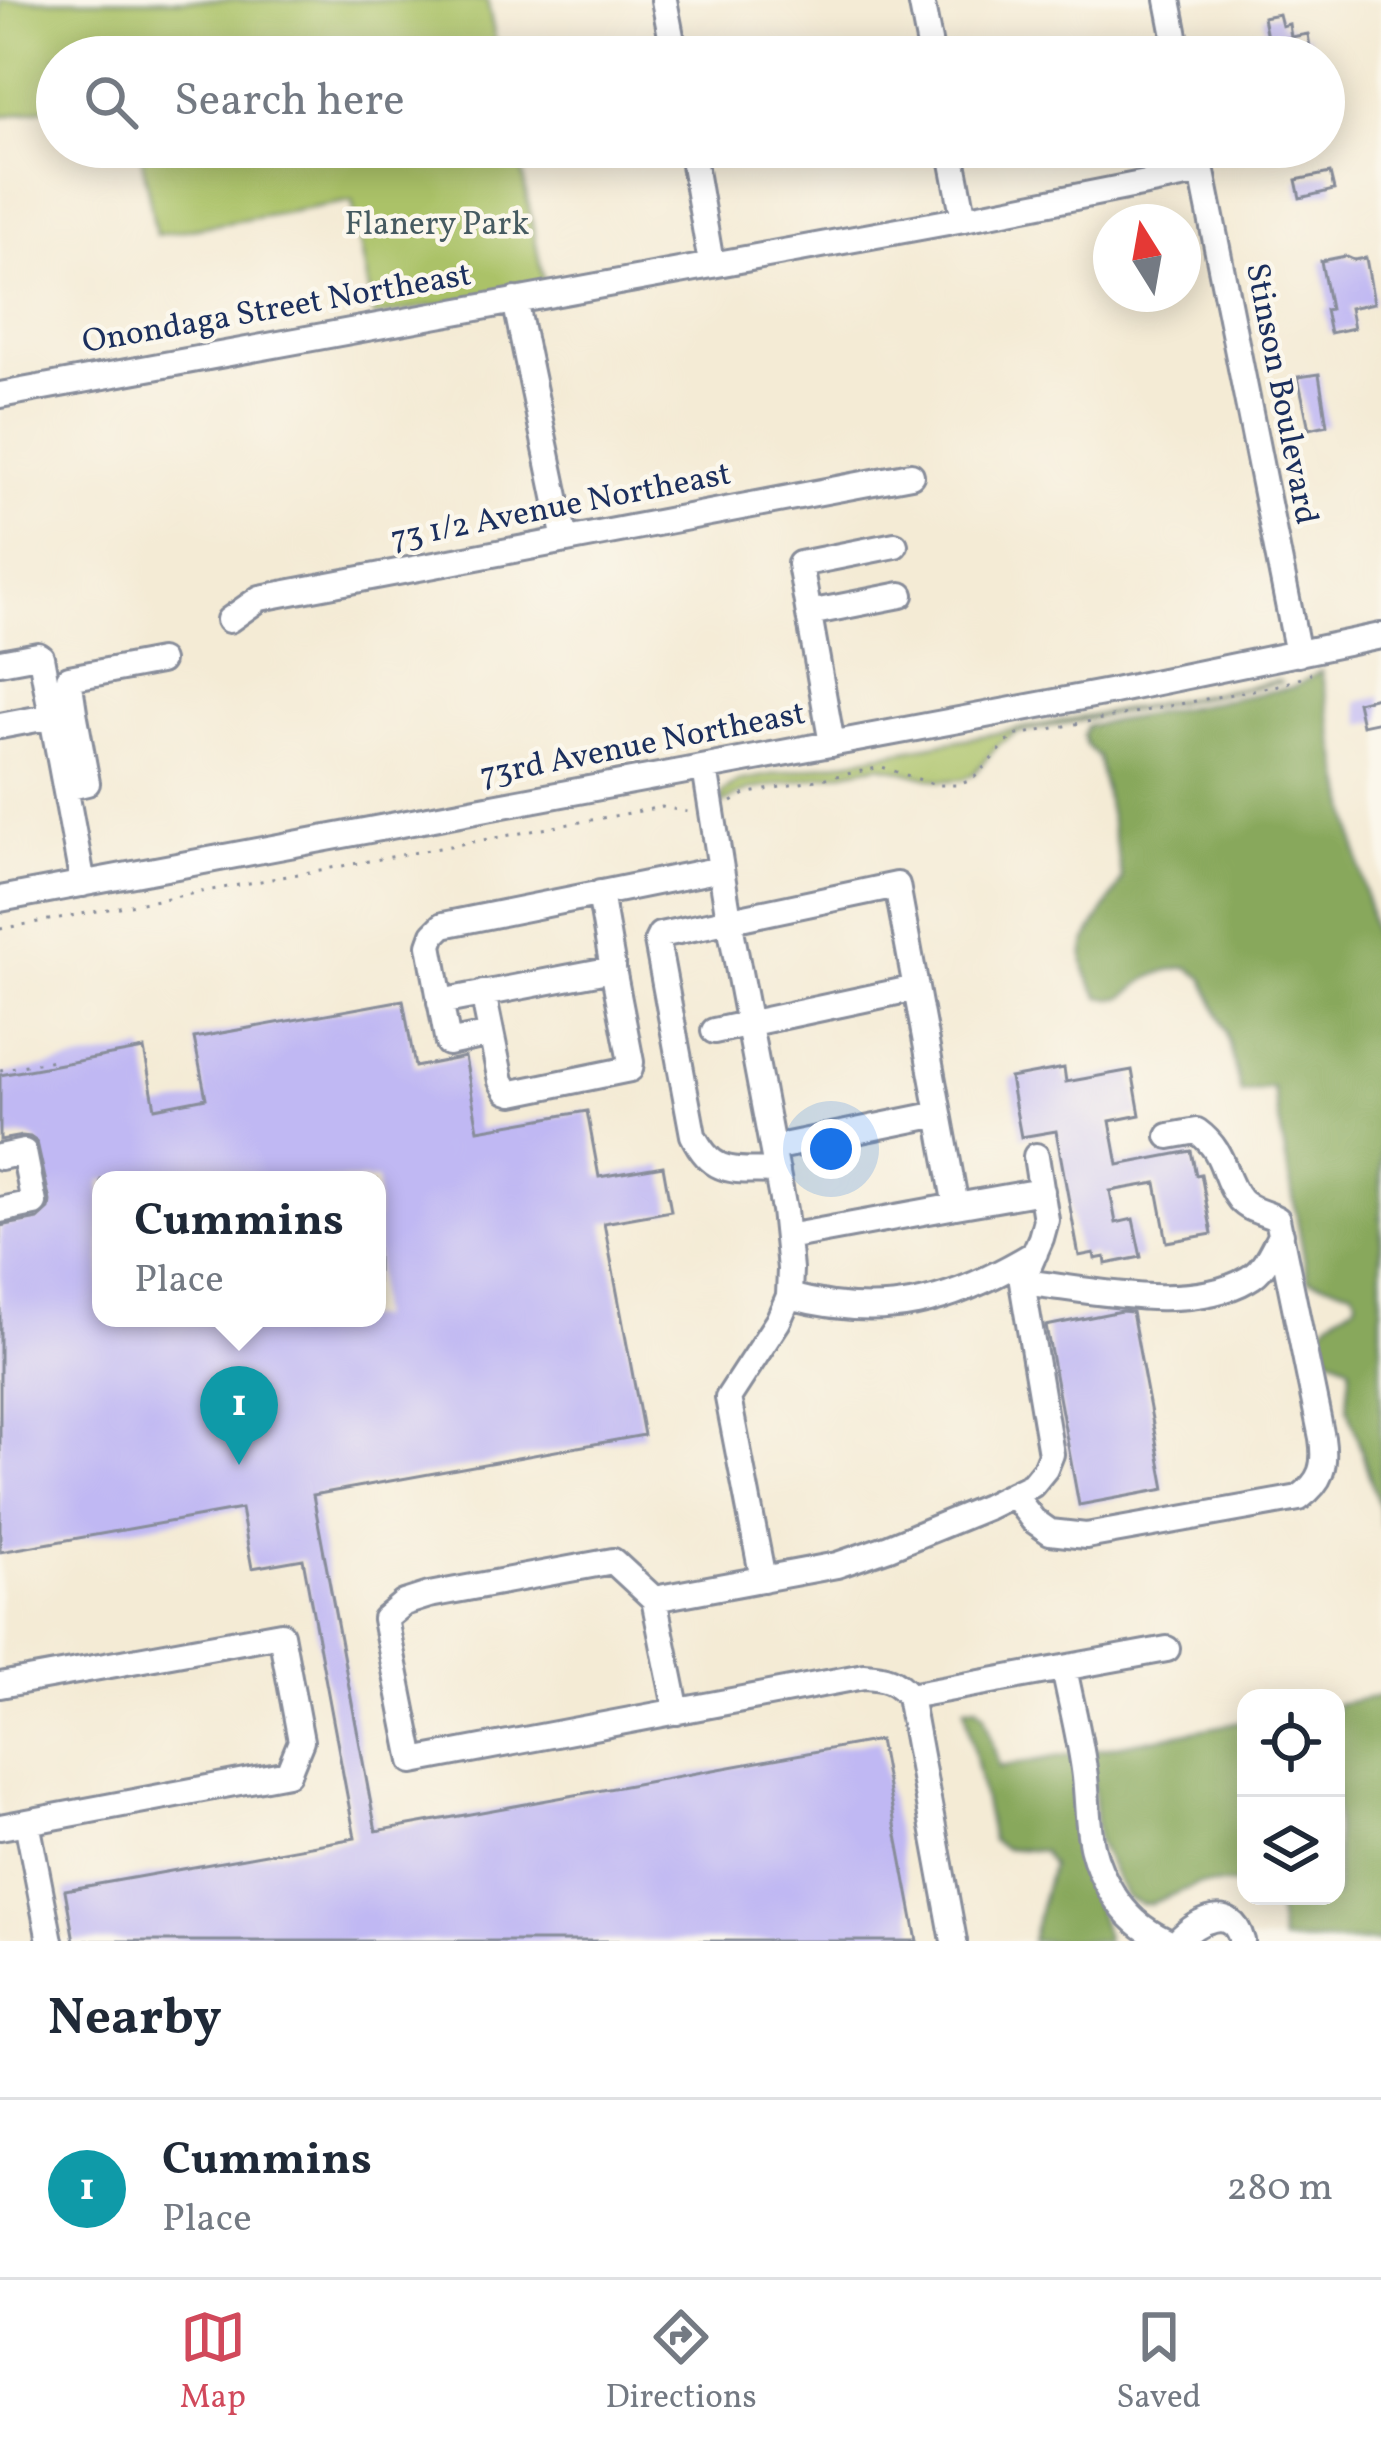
<!DOCTYPE html>
<html lang="en">
<head>
<meta charset="utf-8">
<style>
	body { margin:0; font-family:Vollkorn,serif; background:#f2f2f3; color:#1f2937 }
	.controls { position:absolute; right:36px; bottom:36px; display:grid; overflow:hidden; border-radius:24px; box-shadow:0 6px 30px #0003 }
	.controls button { width:108px; height:108px; display:grid; place-items:center; padding:0; border:0; border-bottom:3px solid #e0e1e3; background:#fff; color:#1f2937; font:60px sans-serif }
	.compass { position:absolute; left:1093px; top:204px; width:108px; height:108px; border-radius:50%; background:#fff; box-shadow:0 6px 30px #0003; rotate:349deg }
	.you { position:absolute; left:831px; top:1149px; width:42px; height:42px; margin:-30px; border:9px solid #fff; border-radius:50%; background:#1a73e8; box-shadow:0 0 0 18px #1a73e833 }
	.badge { display:grid; place-items:center; width:78px; height:78px; border-radius:50%; background:#d1495b; color:#fff; font-size:39px; font-weight:700 }
	.pin { position:absolute; translate:-50% -99px; filter:drop-shadow(0 3px 6px #0008) }
	.pin::after { content:''; position:absolute; top:63px; width:42px; height:36px; background:inherit; clip-path:polygon(0 0,100% 0,50% 100%) }
	.popup { position:absolute; left:92px; top:1171px; width:294px; height:156px; box-sizing:border-box; display:grid; place-content:center; border-radius:24px; background:#fff; filter:drop-shadow(0 3px 9px #0005); font-size:39px; white-space:nowrap; color:#747a83 }
	.popup b { font-size:45px; color:#1f2937 }
	.popup::after { content:''; position:absolute; left:50%; top:100%; margin-left:-24px; border:24px solid transparent; border-top-color:#fff }
	.list { margin:0; padding:0; list-style:none }
	h2 { display:flex; justify-content:space-between; align-items:center; height:156px; margin:0; padding:0 48px; font-size:51px }
	h2 small { font-size:39px; font-weight:400; color:#747a83 }
	.list li { display:grid; grid-template-columns:78px 1fr auto; gap:36px; align-items:center; box-sizing:border-box; height:180px; padding:0 48px; border-top:3px solid #e0e1e3 }
	.list b { display:block; font-size:45px; white-space:nowrap }
	.list p { margin:0; font-size:39px; white-space:nowrap; color:#747a83 }
	.list em { font-size:39px; font-style:normal; color:#747a83 }
	.icon { flex:none; width:66px; height:66px; fill:none; stroke:currentColor; stroke-width:2; stroke-linecap:round; stroke-linejoin:round }
	.map { position:relative; flex:none; width:1381px; height:1941px; overflow:hidden }
	.search { position:absolute; background:#fff; box-shadow:0 6px 30px #0003; left:36px; right:36px; top:36px; height:132px; display:flex; align-items:center; gap:30px; box-sizing:border-box; padding:0 42px; border-radius:66px; color:#747a83; font-size:45px }
	.sheet { height:336px; background:#fff }
	nav { display:flex; justify-content:space-around; align-items:center; box-sizing:border-box; height:168px; border-top:3px solid #e0e1e3; background:#fff; font-size:33px; color:#747a83 }
	nav a { display:grid; justify-items:center; gap:6px }
	nav .on { color:#d1495b }
	.map>svg:first-child { display:block }
	.green { fill:#abc267; stroke:#637862; stroke-width:3 }
	.forest { fill:#88a85c; stroke:#526c5d; stroke-width:3 }
	.building { fill:#c0b8f3; fill-rule:evenodd }
	.lines { fill:none; stroke-linecap:round; stroke-linejoin:round }
	.minor-casing { stroke:#888d9a; stroke-width:30 }
	.path { stroke:#888d9a; stroke-width:3; stroke-dasharray:3 9; stroke-linecap:butt }
	.minor { stroke:#fff; stroke-width:24 }
	.labels { text-anchor:middle; dominant-baseline:central; stroke-width:9; stroke-linejoin:round; paint-order:stroke }
	.park-label { font-size:33px; fill:#465b61; stroke:#fbf7ec }
	.street-label { font-size:33px; fill:#1b2f5e; stroke:#fbf7ec }
</style>
</head>
<body>
<div class="map">
<svg width="1381" height="1941" viewBox="0 0 1381 1941">
	<rect width="100%" height="100%" fill="#fbf7ec"/>
	<filter id="ink" filterUnits="userSpaceOnUse"><feTurbulence type="fractalNoise" baseFrequency=".00833" numOctaves="2"/><feDisplacementMap in="SourceGraphic" scale="24" xChannelSelector="R" yChannelSelector="G"/><feConvolveMatrix kernelMatrix="1 2 1 2 8 2 1 2 1" color-interpolation-filters="sRGB"/></filter>
	<filter id="wash" filterUnits="userSpaceOnUse"><feTurbulence type="fractalNoise" baseFrequency=".004" numOctaves="4" result="noise"/><feDisplacementMap in="SourceGraphic" scale="48" xChannelSelector="R" yChannelSelector="G"/><feGaussianBlur stdDeviation="2.7" result="paint"/><feColorMatrix in="noise" values="0 0 0 0 0 0 0 0 0 0 0 0 0 0 0 0 0 1.4 0 .05"/><feComposite in="paint" operator="in"/></filter>
	<g filter="url(#wash)">
		<rect width="100%" height="100%" fill="#f4ebd5"/>
		<path class="green" d="M0,0H487L499,57H57V106L0,117Z
			M140,147H517L544,284L374,317L352,201L156,235Z
			M1276,681L1282,682L1016,733L1000,743L974,773L964,779L941,781L880,765L749,790L721,804L723,792L739,781Z"/>
		<path class="forest" d="M1321,671L1381,973V1526L1379,1507L1348,1408C1346,1393 1351,1380 1350,1365L1329,1356C1313,1324 1328,1319 1355,1304L1357,1298L1353,1290L1308,1279L1273,1088L1241,1093L1226,1032L1204,979L1188,967C1175,968 1163,971 1151,977C1127,989 1131,1004 1100,997C1060,945 1103,925 1122,878L1098,757L1086,745L1083,736L1087,726L1294,687Z
			M1381,1696V1941H1281L1277,1911L1264,1896H1336V1704Z
			M977,1706L985,1714L999,1767L1073,1754L1078,1786L1075,1817L1081,1852L1107,1941H1031L1051,1866L1042,1851L1003,1848L992,1841L965,1707Z
			M1246,1721V1889L1233,1884H1198L1150,1904H1141L1126,1897L1098,1842L1090,1751Z"/>
		<g id="blocks">
			<path class="building" d="M1279,14L1282,26L1289,24L1291,37L1308,34L1310,47L1292,51L1291,43L1269,48L1263,17Z
				M1330,173L1334,190L1300,198L1296,180Z
				M1345,256L1354,260L1366,258L1374,303L1350,308L1354,328L1330,333L1325,310L1330,309L1321,261Z
				M1319,374L1327,425L1309,429L1298,377Z
				M1381,696V721L1362,725L1357,702Z
				M403,1000L415,1067L465,1057L478,1130L587,1111L599,1177L663,1166L671,1211L604,1223L644,1435L313,1495L376,1831L879,1740L917,1941H74L65,1890L355,1838L303,1559L252,1568L241,1509L0,1552V1226L38,1219L49,1209L50,1201L37,1142L30,1137L22,1136L0,1140V1075L144,1049L155,1108L206,1098L194,1038ZM101,1180H377V1318H101Z
				M1064,1068L1066,1082L1132,1070L1140,1115L1110,1121L1118,1165L1191,1151L1196,1175L1201,1174L1212,1234L1167,1242L1156,1183L1110,1191L1116,1223L1133,1219L1141,1257L1106,1264L1105,1257L1095,1259L1094,1253L1079,1256L1056,1131L1021,1137L1010,1078Z
				M1121,1311L1132,1312L1165,1489L1079,1505L1046,1326Z"/>
		</g>
	</g>
	<g filter="url(#ink)">
		<use href="#blocks" fill-opacity="0" stroke="#888d9a" stroke-width="3"/>
		<g class="lines">
			<defs>
				<path id="minor" d="M664,0L675,57
					M921,0L932,57
					M1168,0L1179,57
					M691,147L711,263
					M950,147L964,219
					M1197,147L1298,654
					M515,300L565,540
					M0,395L964,219L1202,172
					M809,613L901,595
					M229,620L260,598L911,475
					M0,662L38,655L41,657L83,884
					M0,726L74,712L69,678L160,661
					M832,744L800,564L895,545
					M705,768L729,919L784,1210L790,1269L789,1296L778,1321L728,1398L763,1579
					M66,788L87,783L74,712
					M600,893L613,969
					M0,899L1114,691L1381,636
					M440,1002L613,969L631,1062L630,1069L513,1093L507,1091L501,1081L483,993
					M714,1031L916,988
					M491,1034L448,1043L430,945L434,934L443,925L721,869
					M773,1148L939,1114
					M0,1157L24,1152L34,1203L0,1210
					M777,1171C735,1169 714,1178 693,1135L657,941L660,935L897,885L956,1206L1042,1191
					M787,1237L956,1206
					M1022,1282C1087,1289 1189,1314 1248,1279C1265,1270 1272,1250 1281,1234
					M789,1296C884,1322 952,1303 1035,1253
					M1013,1494L1033,1520L1050,1532L1086,1536L1299,1498C1322,1481 1326,1466 1322,1438L1277,1219C1264,1212 1250,1211 1240,1200C1221,1176 1227,1153 1197,1131L1169,1136
					M654,1599L677,1712
					M1064,1668C1071,1704 1081,1741 1085,1777C1090,1826 1085,1849 1112,1893C1127,1916 1141,1929 1166,1941
					M0,1685L281,1634L301,1741L288,1773L27,1822
					M909,1696L1167,1649
					M0,1827L27,1822L50,1941
					M954,1941L909,1696C896,1680 884,1677 864,1676L413,1761L385,1619L404,1603L429,1595L613,1561L654,1599L837,1565L889,1547L987,1507L1032,1485L1045,1469L1051,1454L1022,1282L1041,1238L1046,1220L1036,1156
					M1178,1941C1197,1921 1232,1902 1242,1941"/>
			</defs>
			<use href="#minor" class="minor-casing"/>
			<path class="path" d="M732,802L745,794L882,767L936,785H957L972,780L1013,736L1284,684L1311,673
				M0,929L662,807L688,812
				M0,1070L53,1060L54,1066"/>
			<use href="#minor" class="minor"/>
		</g>
	</g>
	<g class="labels">
		<g class="park-label">
			<text x="437" y="226">Flanery Park</text>
		</g>
		<g class="street-label">
			<text transform="translate(277 310) rotate(-10)">Onondaga Street Northeast</text>
			<text transform="translate(1280 394) rotate(79)">Stinson Boulevard</text>
			<text transform="translate(561 508) rotate(-11)">73 1/2 Avenue Northeast</text>
			<text transform="translate(643 746) rotate(-11)">73rd Avenue Northeast</text>
		</g>
	</g>
</svg>
<div class="controls">
<button><svg class="icon" aria-label="locate" viewBox="0 0 24 24"><circle cx="12" cy="12" r="6"/><path d="M12 2v4M12 18v4M2 12h4M18 12h4"/></svg></button>
<button><svg class="icon" aria-label="layers" viewBox="0 0 24 24"><path d="M12 4l9 5-9 5-9-5zM3 14l9 5 9-5"/></svg></button>
</div>
<svg class="compass" viewBox="-18 -18 36 36"><path d="M0-13l5 13h-10z" fill="#e53935"/><path d="M0 13l5-13h-10z" fill="#747a83"/></svg>
<div class="you"></div>
<div class="pin badge" style="left:239px;top:1465px;background:#0f9aa8">1</div>
<div class="popup"><b>Cummins</b>Place</div>
<div class="search"><svg class="icon" aria-label="search" viewBox="0 0 24 24"><circle cx="10" cy="10" r="6"/><path d="M15 15l6 6"/></svg>Search here</div>
</div>
<section class="sheet">
<h2>Nearby<small></small></h2>
<ul class="list">
<li><span class="badge" style="background:#0f9aa8">1</span><div><b>Cummins</b><p>Place</p></div><em>280 m</em></li>
</ul>
</section>
<nav>
<a class="on"><svg class="icon" aria-label="map" viewBox="0 0 24 24"><path d="M3 6l6-2 6 2 6-2v14l-6 2-6-2-6 2zM9 4v14M15 6v14"/></svg>Map</a>
<a><svg class="icon" aria-label="directions" viewBox="0 0 24 24"><path d="M12 3l9 9-9 9-9-9zM9 14v-3h6M13 9l2 2-2 2"/></svg>Directions</a>
<a><svg class="icon" aria-label="saved" viewBox="0 0 24 24"><path d="M7 4h10v16l-5-4-5 4z"/></svg>Saved</a>
</nav>
</body>
</html>
